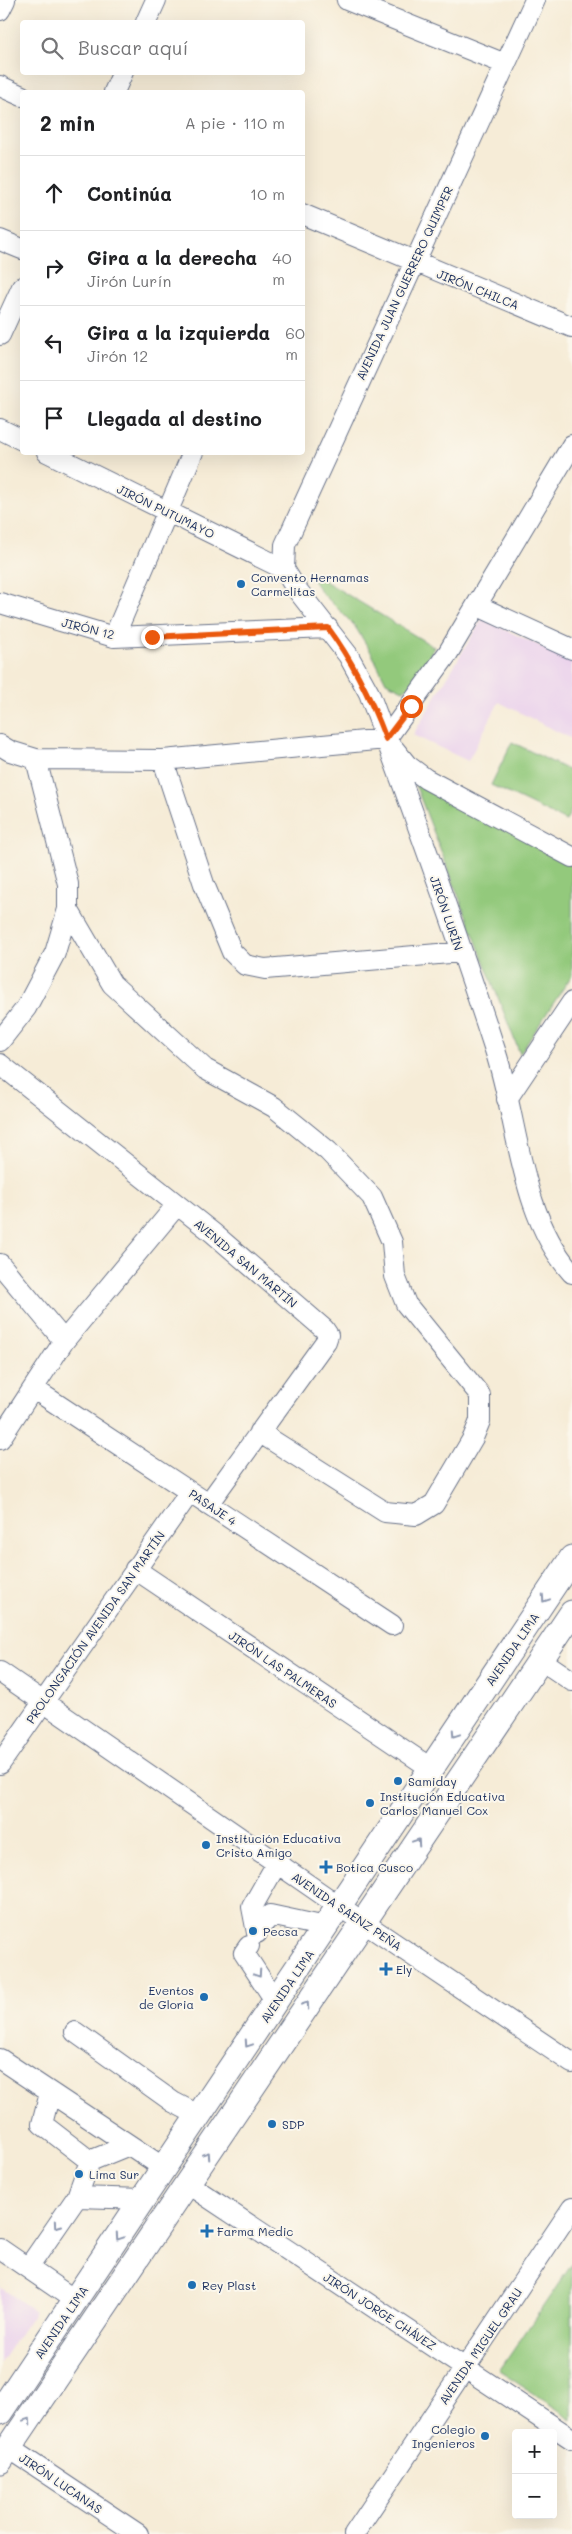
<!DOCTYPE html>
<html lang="es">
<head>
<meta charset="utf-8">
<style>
	body { margin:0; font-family:Mali,sans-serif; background:#f2f2f2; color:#202124 }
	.controls { position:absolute; right:15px; bottom:15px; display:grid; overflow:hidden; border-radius:5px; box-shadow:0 5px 20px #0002 }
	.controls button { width:45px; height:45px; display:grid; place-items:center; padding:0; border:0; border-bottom:1px solid #e0e0e0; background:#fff; color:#202124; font:25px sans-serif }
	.stop { position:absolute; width:15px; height:15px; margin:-11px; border:4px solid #ea580c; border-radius:50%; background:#fff }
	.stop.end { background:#ea580c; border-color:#fff; box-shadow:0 1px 5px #0008 }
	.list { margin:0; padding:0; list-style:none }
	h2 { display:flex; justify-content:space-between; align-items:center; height:65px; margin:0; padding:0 20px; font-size:21px }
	h2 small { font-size:16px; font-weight:400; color:#757577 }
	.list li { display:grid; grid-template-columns:32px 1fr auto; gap:15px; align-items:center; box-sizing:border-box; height:75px; padding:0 20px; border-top:1px solid #e0e0e0 }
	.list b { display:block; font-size:19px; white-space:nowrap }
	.list p { margin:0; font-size:16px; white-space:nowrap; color:#757577 }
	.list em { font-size:16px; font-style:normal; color:#757577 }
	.icon { flex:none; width:28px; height:28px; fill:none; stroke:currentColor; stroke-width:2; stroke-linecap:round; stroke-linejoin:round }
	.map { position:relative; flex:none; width:572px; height:2534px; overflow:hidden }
	.search { position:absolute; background:#fff; box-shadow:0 5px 20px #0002; left:20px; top:20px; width:285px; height:55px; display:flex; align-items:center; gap:12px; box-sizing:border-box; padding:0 18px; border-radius:5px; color:#757577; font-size:19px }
	.panel { position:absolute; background:#fff; box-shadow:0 5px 20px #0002; left:20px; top:90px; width:285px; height:365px; border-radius:5px }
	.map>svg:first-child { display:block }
	.built { fill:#ead1ec }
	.green { fill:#93c97b; stroke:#577c6c }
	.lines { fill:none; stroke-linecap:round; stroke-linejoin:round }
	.minor-casing { stroke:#687188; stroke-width:22 }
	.major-casing { stroke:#687188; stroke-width:27 }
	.minor { stroke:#fff; stroke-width:20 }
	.major { stroke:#fff; stroke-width:25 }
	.oneway { stroke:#8d97ae }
	.route { stroke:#ea580c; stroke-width:6 }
	.poi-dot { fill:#1f6fb2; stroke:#fbf7ec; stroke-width:2 }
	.labels { text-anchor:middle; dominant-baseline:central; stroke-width:4; stroke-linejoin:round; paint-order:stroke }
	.street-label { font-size:12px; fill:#1b2f5e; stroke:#fbf7ec }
	.poi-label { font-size:12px; fill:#1b2f5e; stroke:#fbf7ec; text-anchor:start }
</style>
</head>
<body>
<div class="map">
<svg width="572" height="2534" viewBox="0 0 572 2534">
	<rect width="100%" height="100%" fill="#fbf7ec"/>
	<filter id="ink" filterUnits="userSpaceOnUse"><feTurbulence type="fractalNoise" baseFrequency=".02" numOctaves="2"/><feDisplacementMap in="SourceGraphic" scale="10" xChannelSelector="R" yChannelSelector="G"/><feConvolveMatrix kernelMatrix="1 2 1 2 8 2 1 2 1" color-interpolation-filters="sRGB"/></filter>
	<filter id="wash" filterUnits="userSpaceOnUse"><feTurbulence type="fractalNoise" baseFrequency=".0096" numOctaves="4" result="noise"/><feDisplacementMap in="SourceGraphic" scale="20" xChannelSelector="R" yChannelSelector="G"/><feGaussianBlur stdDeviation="1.12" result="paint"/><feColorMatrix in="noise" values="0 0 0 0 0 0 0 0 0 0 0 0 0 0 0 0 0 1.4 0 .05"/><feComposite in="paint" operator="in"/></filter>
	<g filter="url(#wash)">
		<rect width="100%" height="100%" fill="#f6ecd7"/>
		<path class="built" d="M482,619L572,661V739L499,702L468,761L413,735Z
			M0,2287L35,2311L0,2363Z"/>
		<path class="green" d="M310,572L434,647L414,686L403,690L386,682L371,652L354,625L321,592L313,580Z
			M512,742L572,772V809L566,821L491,785Z
			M413,779L572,864V975L520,1054Z
			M572,2264V2419L499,2371Z"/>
	</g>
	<g filter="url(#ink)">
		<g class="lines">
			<defs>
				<path id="minor" d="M347,0L505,64
					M0,10L5,0
					M146,22L156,0
					M0,86L22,96
					M114,92L123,72
					M302,214L572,327
					M0,240L22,249
					M0,335L22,287
					M0,429L22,440
					M47,452L284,569
					M284,569L295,587L348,655L369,693C413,811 456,930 495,1050C519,1123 519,1213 572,1273
					M284,569L285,545L535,0
					M0,603L114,637L328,628
					M478,606L572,649
					M114,637L193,452
					M386,739L448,653L572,445
					M0,745L10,751L36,759L163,760L386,739
					M394,749L407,765L426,779L572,857
					M163,760L204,884L232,952L245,965L265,969L461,952
					M68,909L112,984L205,1069L274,1107L328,1151L372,1197L392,1242L395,1276L406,1304L480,1395V1421L473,1438L434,1504L416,1515L385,1512L259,1432
					M0,1041L26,1008L55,953L68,909V884L36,759
					M0,1064L213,1233L324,1329L328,1335L326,1341L208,1504
					M507,1099L572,1002
					M0,1264L64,1341
					M34,1389L392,1625
					M0,1439L64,1341L176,1206
					M135,1569L432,1769
					M541,1660L572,1681
					M0,1672L339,1906L572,2063
					M0,1764L190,1492
					M265,1922L270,1915L326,1927
					M257,1933L252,1907L277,1863
					M249,1946L244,1953L276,2002
					M75,2032L173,2102L200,2116
					M0,2059L164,2168
					M50,2093L42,2124L90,2161
					M188,2184L572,2439
					M77,2197L90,2161L129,2145
					M0,2249L76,2301
					M28,2268L77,2197L144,2199
					M9,2448L138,2534
					M354,2534L572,2208"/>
				<path id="major" d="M0,2412L572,1558
					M0,2461L572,1613"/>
			</defs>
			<use href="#minor" class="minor-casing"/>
			<use href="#major" class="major-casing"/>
			<use href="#minor" class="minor"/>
			<use href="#major" class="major"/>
		</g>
		<defs><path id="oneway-chevron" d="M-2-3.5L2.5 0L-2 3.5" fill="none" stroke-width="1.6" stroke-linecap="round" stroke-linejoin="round" transform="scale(1.25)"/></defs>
		<g class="oneway">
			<use href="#oneway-chevron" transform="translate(545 1599) rotate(124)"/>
			<use href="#oneway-chevron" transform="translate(455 1734) rotate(124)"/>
			<use href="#oneway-chevron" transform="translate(417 1842) rotate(-56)"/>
			<use href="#oneway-chevron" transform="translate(258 1974) rotate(56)"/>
			<use href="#oneway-chevron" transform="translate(306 2005) rotate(-56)"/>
			<use href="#oneway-chevron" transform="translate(248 2044) rotate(124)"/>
			<use href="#oneway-chevron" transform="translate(207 2155) rotate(-56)"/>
			<use href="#oneway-chevron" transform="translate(57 2225) rotate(125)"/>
			<use href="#oneway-chevron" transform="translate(119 2237) rotate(124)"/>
			<use href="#oneway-chevron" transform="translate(28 2421) rotate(-56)"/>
		</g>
	</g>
	<g class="lines" filter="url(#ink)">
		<path class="route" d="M152,637L328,628C354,663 371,699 386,739L411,706"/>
	</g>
	<g class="poi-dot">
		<circle cx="241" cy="584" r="5"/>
		<circle cx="398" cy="1781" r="5"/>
		<circle cx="370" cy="1803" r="5"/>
		<circle cx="206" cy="1845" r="5"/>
		<path d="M323.5 1859.5h5v5h5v5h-5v5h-5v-5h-5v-5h5z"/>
		<circle cx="253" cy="1931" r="5"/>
		<path d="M383.5 1961.5h5v5h5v5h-5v5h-5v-5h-5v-5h5z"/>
		<circle cx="204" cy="1997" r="5"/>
		<circle cx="272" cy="2124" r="5"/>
		<circle cx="79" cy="2174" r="5"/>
		<path d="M204.5 2223.5h5v5h5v5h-5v5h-5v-5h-5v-5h5z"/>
		<circle cx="192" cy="2285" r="5"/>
		<circle cx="485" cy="2436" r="5"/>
	</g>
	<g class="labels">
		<g class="street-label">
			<text transform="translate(404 283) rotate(-65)">AVENIDA JUAN GUERRERO QUIMPER</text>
			<text transform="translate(478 289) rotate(22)">JIRÓN CHILCA</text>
			<text transform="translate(166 511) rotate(26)">JIRÓN PUTUMAYO</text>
			<text transform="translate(88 628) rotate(14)">JIRÓN 12</text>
			<text transform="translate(447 913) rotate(71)">JIRÓN LURÍN</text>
			<text transform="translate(246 1263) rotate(40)">AVENIDA SAN MARTÍN</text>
			<text transform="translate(213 1507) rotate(34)">PASAJE 4</text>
			<text transform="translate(95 1627) rotate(-55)">PROLONGACIÓN AVENIDA SAN MARTÍN</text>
			<text transform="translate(512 1649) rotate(-56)">AVENIDA LIMA</text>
			<text transform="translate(283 1669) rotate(34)">JIRÓN LAS PALMERAS</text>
			<text transform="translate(347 1911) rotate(34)">AVENIDA SAENZ PEÑA</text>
			<text transform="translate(287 1986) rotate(-56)">AVENIDA LIMA</text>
			<text transform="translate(380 2311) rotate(33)">JIRÓN JORGE CHÁVEZ</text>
			<text transform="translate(61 2322) rotate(-56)">AVENIDA LIMA</text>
			<text transform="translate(480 2346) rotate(-56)">AVENIDA MIGUEL GRAU</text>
			<text transform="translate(61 2483) rotate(34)">JIRÓN LUCANAS</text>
		</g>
		<g class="poi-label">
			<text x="251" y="577">Convento Hernamas<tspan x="251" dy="14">Carmelitas</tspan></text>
			<text x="408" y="1781">Samiday</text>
			<text x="380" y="1796">Institución Educativa<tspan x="380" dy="14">Carlos Manuel Cox</tspan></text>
			<text x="216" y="1838">Institución Educativa<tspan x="216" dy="14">Cristo Amigo</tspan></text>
			<text x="336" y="1867">Botica Cusco</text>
			<text x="263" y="1931">Pecsa</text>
			<text x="396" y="1969">Ely</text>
			<text x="194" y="1990" text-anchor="end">Eventos<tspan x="194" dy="14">de Gloria</tspan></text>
			<text x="282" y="2124">SDP</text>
			<text x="89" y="2174">Lima Sur</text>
			<text x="217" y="2231">Farma Medic</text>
			<text x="202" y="2285">Rey Plast</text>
			<text x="475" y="2429" text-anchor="end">Colegio<tspan x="475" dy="14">Ingenieros</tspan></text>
		</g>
	</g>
</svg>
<div class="controls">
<button>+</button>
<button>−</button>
</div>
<div class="stop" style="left:411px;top:706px"></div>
<div class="stop end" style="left:152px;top:637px"></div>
<div class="search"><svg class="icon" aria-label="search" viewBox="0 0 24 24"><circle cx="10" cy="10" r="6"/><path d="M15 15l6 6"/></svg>Buscar aquí</div>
<section class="panel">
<h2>2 min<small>A pie · 110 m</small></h2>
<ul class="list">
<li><svg class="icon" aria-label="ahead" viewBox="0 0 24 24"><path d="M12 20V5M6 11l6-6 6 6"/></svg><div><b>Continúa</b></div><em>10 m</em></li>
<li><svg class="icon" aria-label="right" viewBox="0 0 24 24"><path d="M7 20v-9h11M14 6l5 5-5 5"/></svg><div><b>Gira a la derecha</b><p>Jirón Lurín</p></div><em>40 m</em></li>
<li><svg class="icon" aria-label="left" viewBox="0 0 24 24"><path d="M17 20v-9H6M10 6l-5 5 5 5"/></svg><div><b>Gira a la izquierda</b><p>Jirón 12</p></div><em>60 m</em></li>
<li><svg class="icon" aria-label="arrive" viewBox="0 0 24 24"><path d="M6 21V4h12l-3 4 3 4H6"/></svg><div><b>Llegada al destino</b></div></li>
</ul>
</section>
</div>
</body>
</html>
